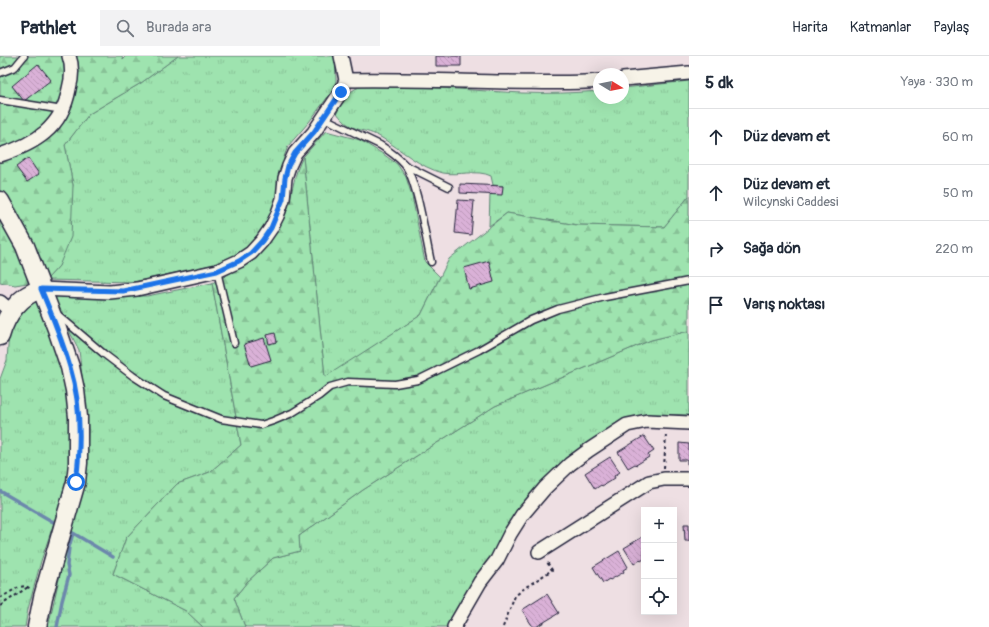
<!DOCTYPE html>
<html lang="tr">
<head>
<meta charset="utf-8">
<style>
	body { margin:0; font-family:Pangolin,sans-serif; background:#f2f2f3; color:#1f2937 }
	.controls { position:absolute; right:12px; bottom:12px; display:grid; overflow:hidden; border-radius:0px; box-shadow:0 4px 16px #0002 }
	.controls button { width:36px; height:36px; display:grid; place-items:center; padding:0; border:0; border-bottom:1px solid #e0e1e3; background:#fff; color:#1f2937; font:20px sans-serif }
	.compass { position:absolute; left:593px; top:12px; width:36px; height:36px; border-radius:50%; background:#fff; box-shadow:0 4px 16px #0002; rotate:100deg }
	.stop { position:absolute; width:12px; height:12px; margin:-9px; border:3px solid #1a73e8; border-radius:50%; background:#fff }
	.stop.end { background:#1a73e8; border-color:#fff; box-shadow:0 1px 4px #0008 }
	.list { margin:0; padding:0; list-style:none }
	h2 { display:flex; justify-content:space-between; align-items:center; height:52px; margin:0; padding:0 16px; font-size:17px }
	h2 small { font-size:13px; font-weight:400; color:#747a83 }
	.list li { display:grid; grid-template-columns:26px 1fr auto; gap:12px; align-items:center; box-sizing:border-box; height:56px; padding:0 16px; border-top:1px solid #e0e1e3 }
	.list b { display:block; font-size:15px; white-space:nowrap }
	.list p { margin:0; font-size:13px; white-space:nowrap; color:#747a83 }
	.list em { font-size:13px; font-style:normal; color:#747a83 }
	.icon { flex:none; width:22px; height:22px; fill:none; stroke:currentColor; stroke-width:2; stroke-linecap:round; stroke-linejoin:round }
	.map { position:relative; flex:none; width:689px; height:571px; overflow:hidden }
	header { display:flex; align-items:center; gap:24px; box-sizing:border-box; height:56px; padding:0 20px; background:#fff; border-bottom:1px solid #e0e1e3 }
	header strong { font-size:19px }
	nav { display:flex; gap:22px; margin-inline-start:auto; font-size:14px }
	.search { width:280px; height:36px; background:#f2f2f3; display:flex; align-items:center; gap:10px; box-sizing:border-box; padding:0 14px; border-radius:0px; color:#747a83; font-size:15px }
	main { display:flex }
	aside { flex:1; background:#fff }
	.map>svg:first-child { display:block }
	.grass { fill:url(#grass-tufts); stroke:#608275 }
	.forest { fill:url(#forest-firs); stroke:#608275 }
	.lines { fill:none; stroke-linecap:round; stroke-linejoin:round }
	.stream { stroke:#6c87ac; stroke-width:3.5 }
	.building { fill:url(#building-back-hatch); stroke:#22223b }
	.lane-casing { stroke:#22223b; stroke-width:9 }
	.street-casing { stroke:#22223b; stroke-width:16 }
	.secondary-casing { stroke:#22223b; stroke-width:21 }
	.path { stroke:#22223b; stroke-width:2; stroke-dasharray:3 3; stroke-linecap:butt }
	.lane { stroke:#f7f3e8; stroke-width:6 }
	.street { stroke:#f7f3e8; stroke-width:13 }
	.secondary { stroke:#f7f3e8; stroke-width:18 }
	.route { stroke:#1a73e8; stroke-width:5 }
</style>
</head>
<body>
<header>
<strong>Pathlet</strong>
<div class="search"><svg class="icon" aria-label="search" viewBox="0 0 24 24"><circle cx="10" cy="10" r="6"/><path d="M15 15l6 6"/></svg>Burada ara</div>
<nav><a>Harita</a><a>Katmanlar</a><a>Paylaş</a></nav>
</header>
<main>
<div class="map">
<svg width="689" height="571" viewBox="0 0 689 571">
	<defs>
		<pattern id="grass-tufts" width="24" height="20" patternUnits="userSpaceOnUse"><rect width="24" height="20" fill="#9ee3af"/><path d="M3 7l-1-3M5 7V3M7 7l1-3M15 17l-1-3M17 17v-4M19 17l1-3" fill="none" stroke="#88c297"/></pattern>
		<pattern id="forest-firs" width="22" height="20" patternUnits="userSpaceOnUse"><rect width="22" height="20" fill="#9ee3af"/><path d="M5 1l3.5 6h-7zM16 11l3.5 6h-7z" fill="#88c297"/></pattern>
		<pattern id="building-back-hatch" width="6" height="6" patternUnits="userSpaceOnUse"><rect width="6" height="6" fill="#dab1d7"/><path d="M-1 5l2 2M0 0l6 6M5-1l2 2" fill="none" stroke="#bb98b9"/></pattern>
	</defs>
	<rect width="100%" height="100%" fill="#eedfe3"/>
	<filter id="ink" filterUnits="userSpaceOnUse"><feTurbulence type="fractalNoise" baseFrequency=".025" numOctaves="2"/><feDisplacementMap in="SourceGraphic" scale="8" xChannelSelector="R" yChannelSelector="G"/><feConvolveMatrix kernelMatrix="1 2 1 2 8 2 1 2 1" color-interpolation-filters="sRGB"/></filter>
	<g filter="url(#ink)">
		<path class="grass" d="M178,0H335L336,25L333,34L309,66L288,90L284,101L282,121L276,152L266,173L251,189L238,199L216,208L133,226L46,224L59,210L73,129L65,89L89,58L141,27Z
			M689,25V140L664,171L577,169L507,157L489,170L490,138L503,130L493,129L491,120C477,113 459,120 443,117C419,111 402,94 382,82C364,71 352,78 337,57C340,48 346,38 355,33C366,27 382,30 394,30C437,31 480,35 522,37C548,38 573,37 599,35V42H623V32Z
			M326,75L360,84L383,98L397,108L406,121L412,140L425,206L440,221L421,259L325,322L303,101Z
			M212,227L241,389L210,416L177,428L126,482L113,518L186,555L203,571H48L87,401L88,373L79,294L51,239L147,240Z
			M36,242L63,315L67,336L70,369V403L65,434L41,505L28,553L25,571H0V323L7,304L9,277L18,255Z
			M689,275V359L648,358L630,363L536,436L450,571H245L234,542L247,526L273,502L300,495L299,480L363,434L495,350L651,284Z"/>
		<path class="forest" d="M0,0H122L123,3L126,0H178L141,27L89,58L65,89L73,129L71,181L59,210L46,224L15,229L0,226Z
			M303,101L325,321L421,259L449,203L507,157L577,169L664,171L689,140V275L651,284L495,350L363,434L299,480L300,495L273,502L247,526L234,542L245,571H203L186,555L113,518L126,482L177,428L210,416L241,389L212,227C245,211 277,187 288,151C293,134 294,117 303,101Z"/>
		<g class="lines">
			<path class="stream" d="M0,435L55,467
				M57,571L62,545L69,519L67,509L69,491L73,477L113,501"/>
		</g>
		<path class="building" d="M436,0H461V10H436Z
			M38,8L51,24L24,45L12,30Z
			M28,102L39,118L27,126L16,111Z
			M460,128L503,130L502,139L460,137Z
			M458,144L474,145L471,179L455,177Z
			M489,205L494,226L469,233L464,212Z
			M275,277L277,286L269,288L267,279Z
			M264,282L271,304L251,310L244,288Z
			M644,380L654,395L648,399L649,401L636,409L635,408L628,412L618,396Z
			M679,387L689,388V408H687V404H679Z
			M610,401L620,416L614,420L615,422L602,430L601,429L595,433L585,417Z
			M684,468H689V485H685Z
			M644,480V503L641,505L640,504L634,508L624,492Z
			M619,495L628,511L623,514L624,516L610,524L609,523L603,527L593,511Z
			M547,538L559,557L536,571H533L522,554Z"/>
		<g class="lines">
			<defs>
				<path id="lane" d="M0,17L15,11L24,0
					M0,44L63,54
					M324,62L380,89C388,94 397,100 404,108C417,122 426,185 431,206
					M405,109L449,131
					M217,215L234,287
					M57,258L104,298L133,320L164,340L221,363L261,369L273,365L292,357L319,340L330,331L348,326L395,328L418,324L479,294L531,264L558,253L605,241L689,225"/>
				<path id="street" d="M623,23L689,17
					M346,24C399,23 452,25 505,26C536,26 568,28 599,25
					M0,99C35,88 62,72 69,33C72,22 73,11 69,0
					M41,233L110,236L137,233L217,215L239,205L251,197L262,185L271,172L277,160L283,143L285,122L289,110L295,97L314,76L341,36L346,24L341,0
					M0,246L12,256
					M539,496L649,426L664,423H689
					M454,571L480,526L497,504L510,478L522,459L545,432L570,408L589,394L627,369L647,365L689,367"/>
				<path id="secondary" d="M0,145L25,190L57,273L70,311L75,334L78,361V407L76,426L43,541L37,571
					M0,280C6,259 20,239 41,233"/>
			</defs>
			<use href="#lane" class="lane-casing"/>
			<use href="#street" class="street-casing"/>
			<use href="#secondary" class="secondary-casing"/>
			<path class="path" d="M664,412L666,378
				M0,542L19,531L26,530L31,533
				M0,550L28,531
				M503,571L515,540L526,531L552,514L547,506"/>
			<use href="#lane" class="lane"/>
			<use href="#street" class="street"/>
			<use href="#secondary" class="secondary"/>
		</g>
	</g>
	<g class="lines" filter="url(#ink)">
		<path class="route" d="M76,426C81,388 81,347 70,311C62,284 52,259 41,233L123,235L217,215L239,205L251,197L262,185L271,172L283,143L285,122L288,110L295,97L314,76L341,36"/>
	</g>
</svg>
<div class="controls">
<button>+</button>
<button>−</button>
<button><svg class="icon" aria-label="locate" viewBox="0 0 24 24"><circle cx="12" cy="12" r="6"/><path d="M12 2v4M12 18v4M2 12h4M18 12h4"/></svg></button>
</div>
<svg class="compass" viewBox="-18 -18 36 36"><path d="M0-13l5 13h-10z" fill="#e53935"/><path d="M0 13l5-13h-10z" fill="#747a83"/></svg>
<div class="stop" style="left:76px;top:426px"></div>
<div class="stop end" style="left:341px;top:36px"></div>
</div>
<aside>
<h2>5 dk<small>Yaya · 330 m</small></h2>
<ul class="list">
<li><svg class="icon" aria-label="ahead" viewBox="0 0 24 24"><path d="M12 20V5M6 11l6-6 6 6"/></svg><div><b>Düz devam et</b></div><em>60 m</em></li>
<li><svg class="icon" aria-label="ahead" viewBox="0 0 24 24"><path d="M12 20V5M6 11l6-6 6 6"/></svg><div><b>Düz devam et</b><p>Wilcynski Caddesi</p></div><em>50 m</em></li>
<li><svg class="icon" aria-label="right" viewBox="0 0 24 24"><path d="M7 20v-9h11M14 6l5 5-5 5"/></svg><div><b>Sağa dön</b></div><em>220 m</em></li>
<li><svg class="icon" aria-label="arrive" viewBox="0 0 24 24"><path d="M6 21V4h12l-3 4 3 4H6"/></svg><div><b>Varış noktası</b></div></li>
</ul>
</aside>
</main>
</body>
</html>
